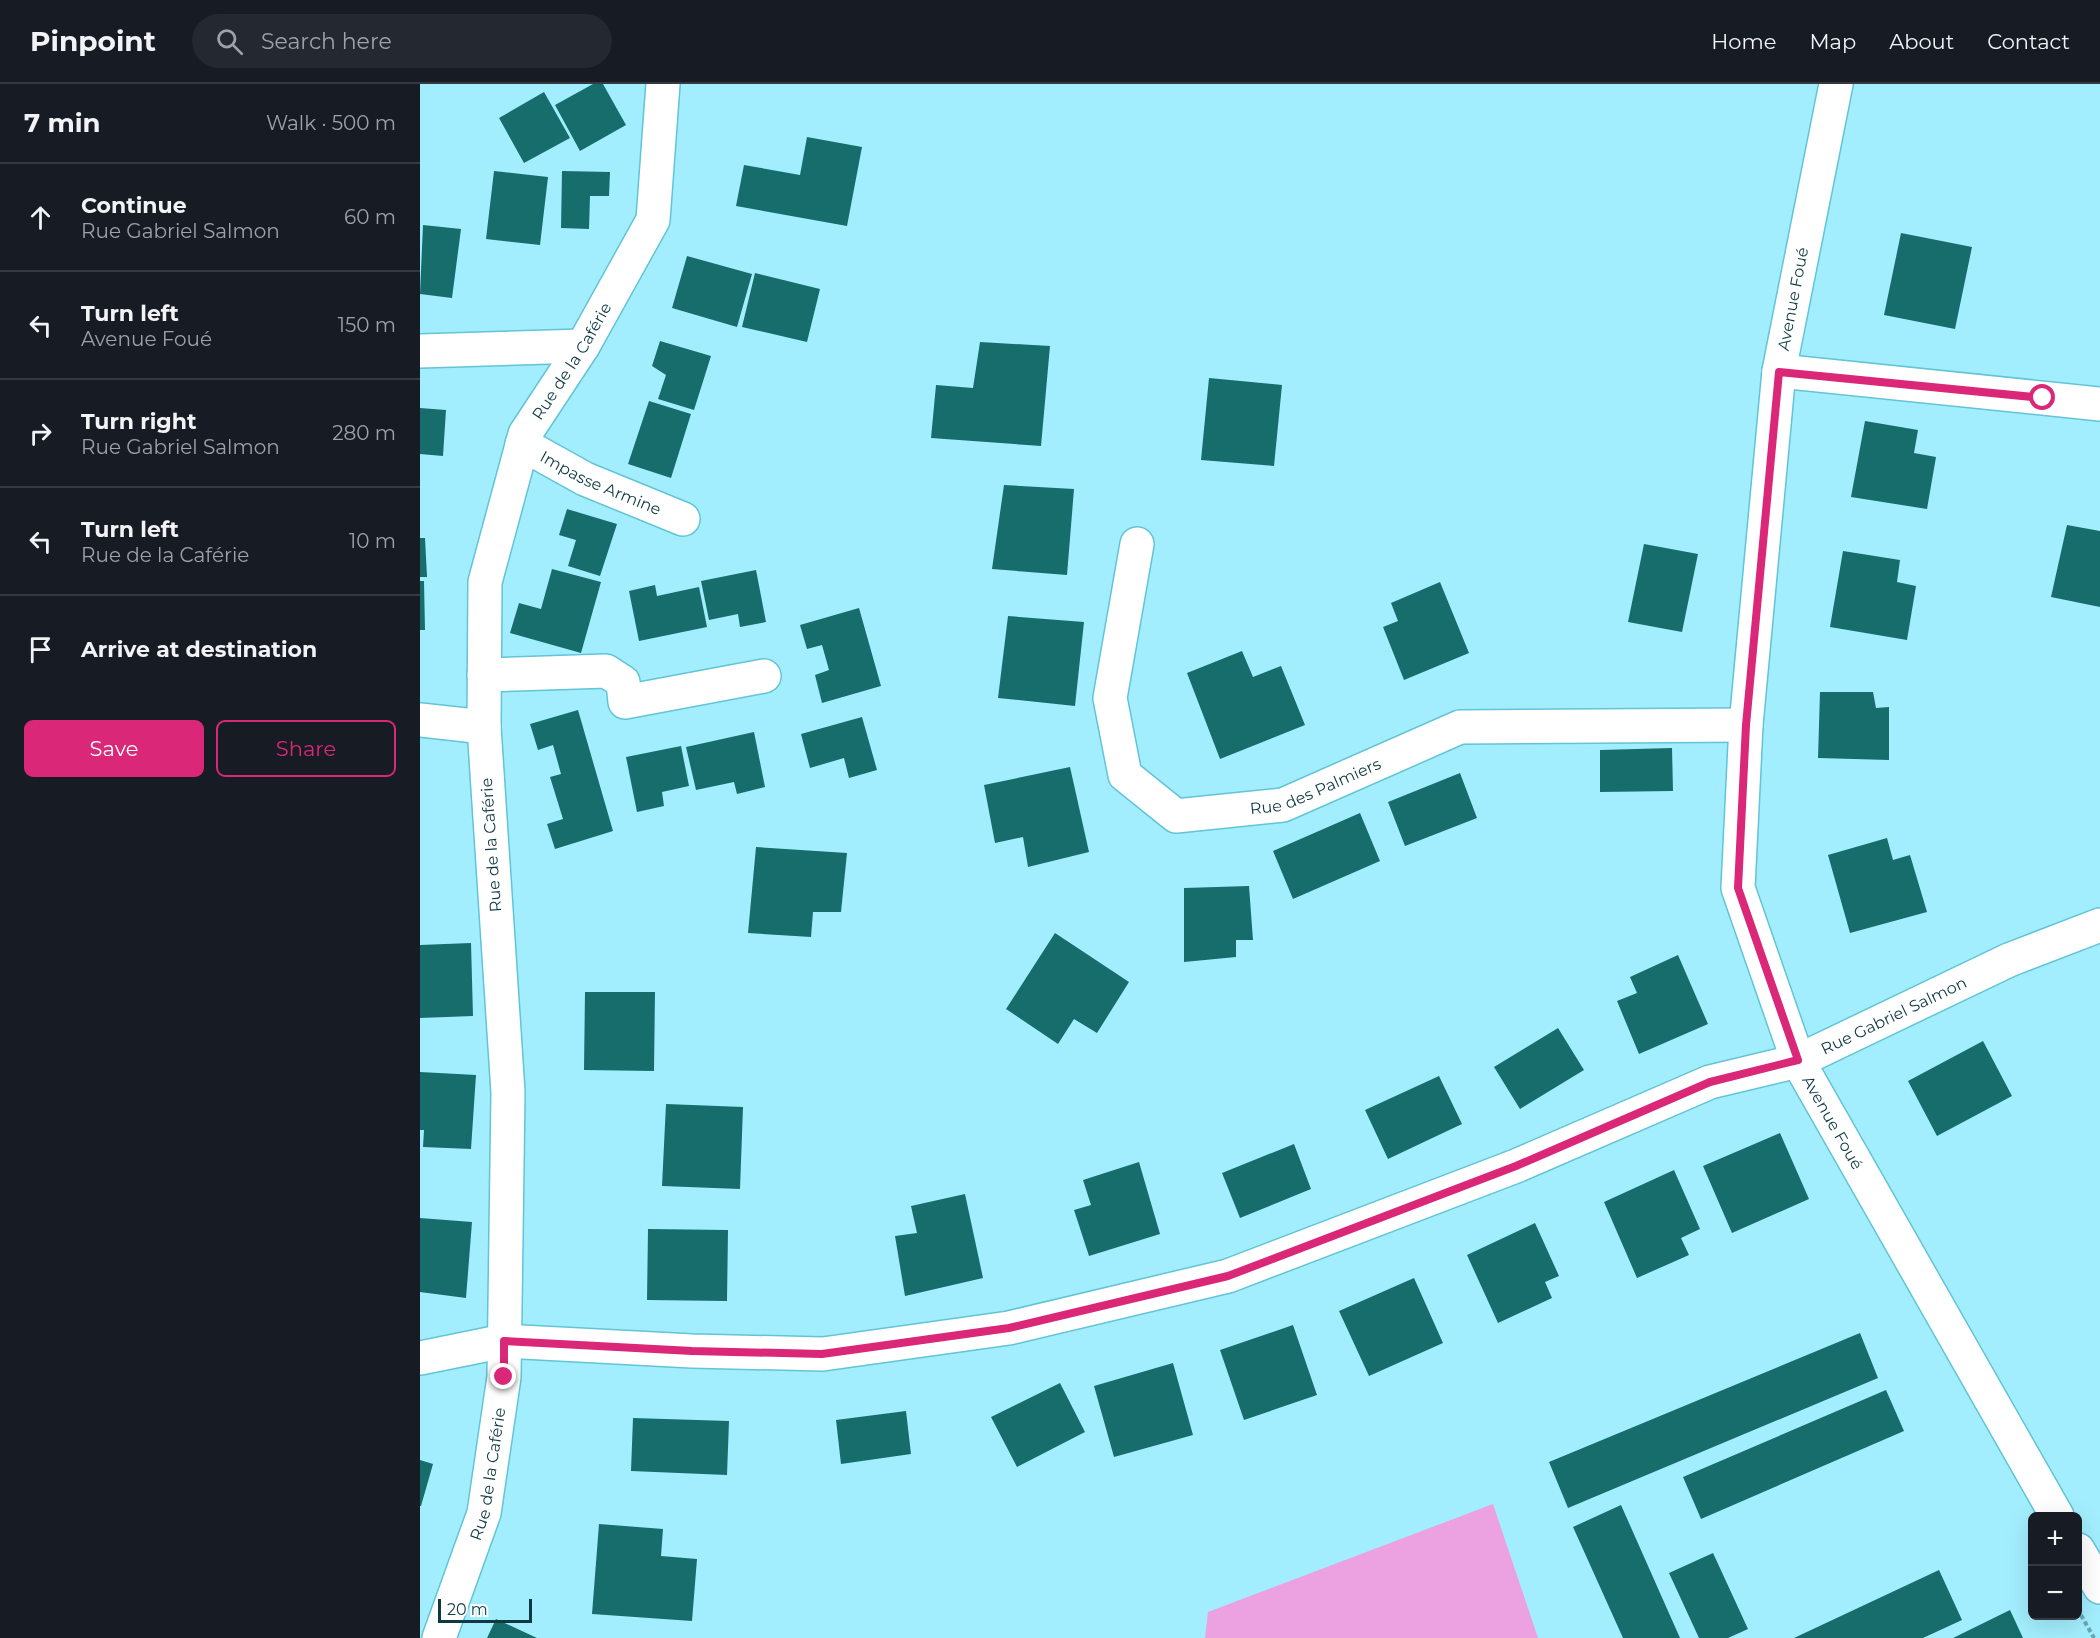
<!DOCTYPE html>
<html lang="en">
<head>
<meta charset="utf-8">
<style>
	body { margin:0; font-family:Montserrat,sans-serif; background:#242831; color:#f1f3f6 }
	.controls { position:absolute; right:18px; bottom:18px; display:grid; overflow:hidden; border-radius:9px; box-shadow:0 6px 24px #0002 }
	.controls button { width:54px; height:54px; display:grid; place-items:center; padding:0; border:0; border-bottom:2px solid #363941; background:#171b24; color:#f1f3f6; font:30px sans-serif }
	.scale { position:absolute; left:18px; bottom:15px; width:94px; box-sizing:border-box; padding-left:6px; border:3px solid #0f3a42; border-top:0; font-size:16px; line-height:21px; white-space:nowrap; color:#0f3a42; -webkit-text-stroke:4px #fff; paint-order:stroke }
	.stop { position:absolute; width:18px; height:18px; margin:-14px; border:4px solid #db2777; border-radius:50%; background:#fff }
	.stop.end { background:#db2777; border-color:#fff; box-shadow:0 2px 6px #0008 }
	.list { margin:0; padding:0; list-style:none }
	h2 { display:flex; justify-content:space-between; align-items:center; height:78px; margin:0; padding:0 24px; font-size:26px }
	h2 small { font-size:20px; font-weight:400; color:#9ea1a6 }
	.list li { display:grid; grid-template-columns:39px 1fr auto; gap:18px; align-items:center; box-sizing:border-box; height:108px; padding:0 24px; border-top:2px solid #363941 }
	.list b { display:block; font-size:22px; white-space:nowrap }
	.list p { margin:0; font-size:20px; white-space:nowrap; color:#9ea1a6 }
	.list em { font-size:20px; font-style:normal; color:#9ea1a6 }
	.actions { display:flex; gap:12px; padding:18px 24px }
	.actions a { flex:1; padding:14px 0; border:2px solid #db2777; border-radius:9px; text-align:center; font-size:21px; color:#db2777 }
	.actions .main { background:#db2777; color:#fff }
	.icon { flex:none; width:33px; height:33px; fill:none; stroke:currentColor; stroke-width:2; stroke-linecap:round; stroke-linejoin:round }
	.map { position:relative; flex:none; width:1680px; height:1554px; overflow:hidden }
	header { display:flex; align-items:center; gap:36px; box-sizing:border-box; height:84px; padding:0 30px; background:#171b24; border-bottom:2px solid #363941 }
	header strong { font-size:28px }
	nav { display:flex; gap:33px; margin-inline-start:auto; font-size:21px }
	.search { width:420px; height:54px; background:#242831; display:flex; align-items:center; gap:15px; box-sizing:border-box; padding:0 21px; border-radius:33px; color:#9ea1a6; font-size:22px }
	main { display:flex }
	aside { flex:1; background:#171b24 }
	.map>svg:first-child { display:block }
	.green { fill:#eca1e1 }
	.building { fill:#166d6b }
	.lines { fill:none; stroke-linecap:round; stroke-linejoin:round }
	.minor-casing { stroke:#61c4d7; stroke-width:36 }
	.path { stroke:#68a7b4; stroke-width:4; stroke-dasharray:4.5 3; stroke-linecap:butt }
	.minor { stroke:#fff; stroke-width:33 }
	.route { stroke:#db2777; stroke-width:8 }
	.labels { text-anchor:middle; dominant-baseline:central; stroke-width:6; stroke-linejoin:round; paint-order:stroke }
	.street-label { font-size:16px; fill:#0f3a42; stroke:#fff }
</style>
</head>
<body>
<header>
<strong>Pinpoint</strong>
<div class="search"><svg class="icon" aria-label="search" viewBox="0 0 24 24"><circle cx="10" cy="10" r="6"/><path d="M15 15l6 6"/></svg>Search here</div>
<nav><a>Home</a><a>Map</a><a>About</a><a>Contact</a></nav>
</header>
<main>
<aside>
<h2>7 min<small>Walk · 500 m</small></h2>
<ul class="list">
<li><svg class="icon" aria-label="ahead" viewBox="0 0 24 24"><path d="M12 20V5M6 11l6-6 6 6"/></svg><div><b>Continue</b><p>Rue Gabriel Salmon</p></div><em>60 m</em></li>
<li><svg class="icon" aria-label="left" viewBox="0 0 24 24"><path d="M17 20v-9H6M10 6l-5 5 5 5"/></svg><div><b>Turn left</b><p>Avenue Foué</p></div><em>150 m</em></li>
<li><svg class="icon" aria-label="right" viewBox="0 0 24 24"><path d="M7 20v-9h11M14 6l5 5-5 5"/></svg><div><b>Turn right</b><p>Rue Gabriel Salmon</p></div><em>280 m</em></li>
<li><svg class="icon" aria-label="left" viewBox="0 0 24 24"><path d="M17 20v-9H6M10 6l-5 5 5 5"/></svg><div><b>Turn left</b><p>Rue de la Caférie</p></div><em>10 m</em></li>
<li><svg class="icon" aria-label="arrive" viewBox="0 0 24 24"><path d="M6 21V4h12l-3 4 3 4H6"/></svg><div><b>Arrive at destination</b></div></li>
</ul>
<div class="actions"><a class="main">Save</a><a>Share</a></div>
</aside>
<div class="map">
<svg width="1680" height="1554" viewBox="0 0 1680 1554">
	<rect width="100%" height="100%" fill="#a3eefe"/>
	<path class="green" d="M1073,1420L1118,1554H785L788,1528Z"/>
	<path class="building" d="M173,0H183L206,41L160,67L135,21Z
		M124,8L150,54L104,79L79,34Z
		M387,53L442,63L427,142L316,122L324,81L380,91Z
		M74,87L128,93L120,161L66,155Z
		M142,87L190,88L189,112H170L169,145L141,144Z
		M3,141L41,145L32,214L0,210Z
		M1481,149L1552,163L1535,245L1464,231Z
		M267,172L332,190L317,243L252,224Z
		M335,189L400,205L387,258L322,243Z
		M240,257L291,272L274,326L238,315L246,291L232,282Z
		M560,258L630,262L621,362L511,354L516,301L553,304Z
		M789,294L862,301L854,382L781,376Z
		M229,317L271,330L251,394L208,380Z
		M0,324L26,326L23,372L0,370Z
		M1445,337L1498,346L1494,369L1516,373L1507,425L1431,413Z
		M584,401L654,405L647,491L572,485Z
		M147,425L197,440L180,492L148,482L156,456L139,451Z
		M1647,441L1680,447V523L1631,513Z
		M0,454H5L7,493H0Z
		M1224,460L1278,470L1262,548L1208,538Z
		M1423,467L1480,476L1477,498L1496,502L1487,556L1410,543Z
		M132,485L181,498L161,569L90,549L99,519L121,525Z
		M336,486L346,538L320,543L318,530L289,536L281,497Z
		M0,497H4L5,546H0Z
		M1020,498L1049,569L984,596L963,543L978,537L971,519Z
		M235,501L237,512L279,503L287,543L219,557L209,507Z
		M439,524L461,602L402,619L395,591L409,586L402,561L387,565L380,541Z
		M588,532L664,538L655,622L578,614Z
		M822,567L833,593L861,582L885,641L800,675L767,589Z
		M1400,608H1453L1456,624L1469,623V676L1398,674Z
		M158,626L193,747L135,765L127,740L143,735L130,693L141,690L133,661L118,666L110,640Z
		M442,633L457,686L429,694L424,674L390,684L381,650Z
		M334,648L345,703L317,710L314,698L276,706L266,663Z
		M261,662L269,702L242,708L244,722L217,728L206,673Z
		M1252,664L1253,707L1180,708V666Z
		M650,683L669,768L608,783L603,753L575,759L564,701Z
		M1040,689L1057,734L985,762L968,718Z
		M940,729L960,777L873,815L853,767Z
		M1467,754L1473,776L1490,771L1507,828L1430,849L1408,771Z
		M336,763L427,769L421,828H393L391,853L328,849Z
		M829,802L833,856H816V873L764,878V804Z
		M635,849L709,898L677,949L654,935L638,960L586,925Z
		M51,859L53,932L0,934V861Z
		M1258,871L1288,940L1219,970L1197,917L1217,909L1210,893Z
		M165,908H235L234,987L164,986Z
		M1138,944L1164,986L1100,1025L1074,983Z
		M1563,957L1592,1012L1517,1052L1488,997Z
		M0,988L56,991L51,1065L3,1063L4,1046H0Z
		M1019,992L1042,1040L968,1075L945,1026Z
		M246,1020L323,1023L320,1105L242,1102Z
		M1360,1049L1389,1115L1312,1149L1283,1082Z
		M874,1060L891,1105L820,1134L802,1089Z
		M719,1078L740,1150L669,1172L654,1126L671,1121L663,1096Z
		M1254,1086L1280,1145L1261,1154L1269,1171L1217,1194L1184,1118Z
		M545,1110L563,1194L485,1212L475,1152L497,1149L491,1122Z
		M0,1134L52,1138L46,1214L0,1208Z
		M1115,1139L1139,1192L1125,1198L1132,1214L1078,1239L1047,1171Z
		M228,1145L308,1146L307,1217L227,1216Z
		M994,1194L1023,1259L949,1292L919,1227Z
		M873,1241L897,1311L824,1336L800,1266Z
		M1440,1249L1458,1294L1148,1424L1129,1378Z
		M753,1279L773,1351L694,1373L674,1302Z
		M640,1299L665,1348L597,1383L571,1333Z
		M1466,1306L1484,1347L1281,1435L1263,1393Z
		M486,1327L491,1370L421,1380L416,1336Z
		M213,1334L309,1337L307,1391L211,1387Z
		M0,1376L13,1380L1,1422H0Z
		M1201,1421L1260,1554H1203L1153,1443Z
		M179,1440L243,1445L241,1472L277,1475L272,1537L172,1530Z
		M1293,1469L1328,1545L1308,1554H1279L1249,1489Z
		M1519,1486L1542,1536L1503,1554H1374Z
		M1590,1526L1603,1554H1533Z
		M76,1535L117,1554H67Z"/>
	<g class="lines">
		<defs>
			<g id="minor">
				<path id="s1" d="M1416,0L1359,287L1326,641L1318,804L1378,977L1637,1432"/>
				<path d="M0,267L163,262"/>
				<path d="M1359,287L1680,320"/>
				<path id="s2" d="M102,360L165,395L263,435"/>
				<path id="s3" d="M717,460L690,614L705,691L756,732L863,721L1040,643L1326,641"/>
				<path d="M64,591L186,587L203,598L205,618L344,592"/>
				<path d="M0,636L64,643"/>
				<path id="s4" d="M0,1274L84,1257L272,1267L403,1270L589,1244L808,1192L1096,1082L1290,998L1378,977L1589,876L1680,841"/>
				<path d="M1658,1466L1680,1503"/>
				<path id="s5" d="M19,1554L64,1429L84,1293L88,1008L64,643L65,498L105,350L163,262L233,136L243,0"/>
			</g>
		</defs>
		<use href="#minor" class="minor-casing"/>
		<path class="path" d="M1661,1531L1674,1554"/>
		<use href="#minor" class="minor"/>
	</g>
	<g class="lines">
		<path class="route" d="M84,1293V1257L272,1267L402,1270L589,1244L808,1192L1096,1082L1290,998L1378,976L1318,804L1326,641L1359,288L1623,314"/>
	</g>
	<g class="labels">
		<g class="street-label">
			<text transform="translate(1373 215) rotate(-79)">Avenue Foué</text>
			<text stroke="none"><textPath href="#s5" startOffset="1306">Rue de la Caférie</textPath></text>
			<text stroke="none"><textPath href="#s2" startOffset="88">Impasse Armine</textPath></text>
			<text stroke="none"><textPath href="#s3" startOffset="444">Rue des Palmiers</textPath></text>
			<text transform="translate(71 761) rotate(-94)">Rue de la Caférie</text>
			<text stroke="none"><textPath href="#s4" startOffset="1534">Rue Gabriel Salmon</textPath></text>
			<text stroke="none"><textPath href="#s1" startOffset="1065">Avenue Foué</textPath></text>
			<text stroke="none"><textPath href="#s5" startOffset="172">Rue de la Caférie</textPath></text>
		</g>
	</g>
</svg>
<div class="controls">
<button>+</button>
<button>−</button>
</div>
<div class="scale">20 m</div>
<div class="stop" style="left:1623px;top:314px"></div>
<div class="stop end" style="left:84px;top:1293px"></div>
</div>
</main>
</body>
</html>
